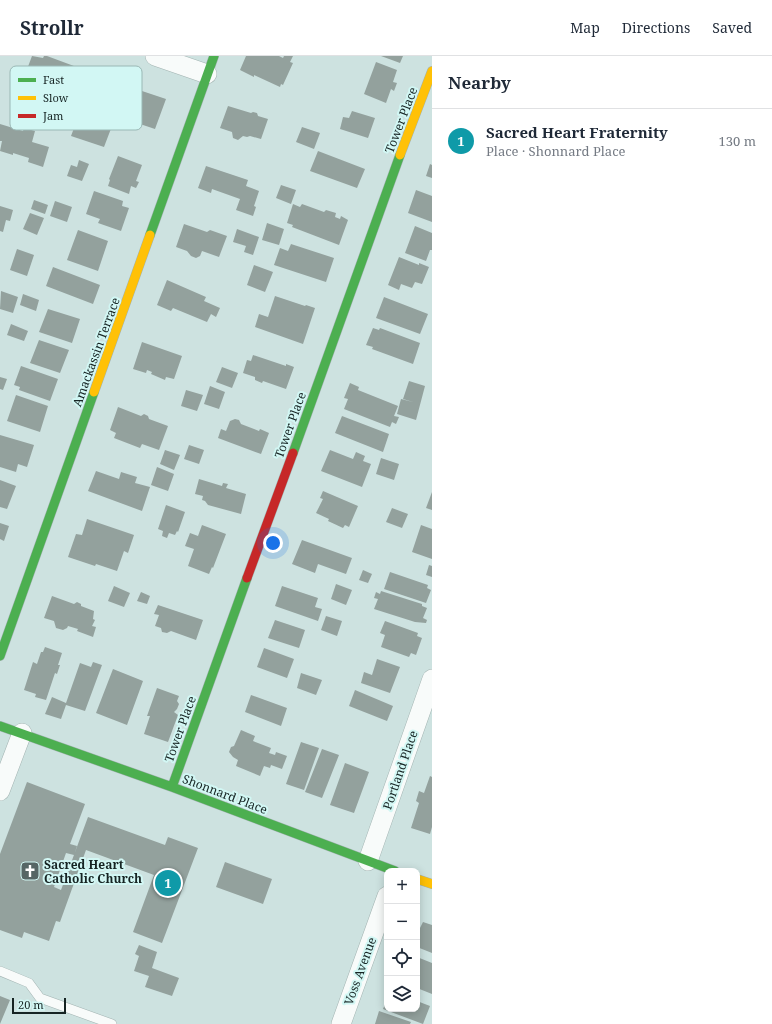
<!DOCTYPE html>
<html lang="en">
<head>
<meta charset="utf-8">
<style>
	body { margin:0; font-family:"Noto Serif",serif; background:#f6f6f7; color:#1f2937 }
	.controls { position:absolute; right:12px; bottom:12px; display:grid; overflow:hidden; border-radius:8px; box-shadow:0 2px 10px #0003 }
	.controls button { width:36px; height:36px; display:grid; place-items:center; padding:0; border:0; border-bottom:1px solid #e0e1e3; background:#fff; color:#1f2937; font:20px sans-serif }
	.scale { position:absolute; left:12px; bottom:10px; width:54px; box-sizing:border-box; padding-left:4px; border:2px solid #162423; border-top:0; font-size:11px; line-height:14px; white-space:nowrap; color:#162423; -webkit-text-stroke:3px #d2f7f4; paint-order:stroke }
	.you { position:absolute; left:273px; top:487px; width:14px; height:14px; margin:-10px; border:3px solid #fff; border-radius:50%; background:#1a73e8; box-shadow:0 0 0 6px #1a73e833 }
	.badge { display:grid; place-items:center; width:26px; height:26px; border-radius:50%; background:#7c3aed; color:#fff; font-size:13px; font-weight:700 }
	.pin { position:absolute; translate:-50% -50%; border:2px solid #fff; box-shadow:0 1px 4px #0006 }
	.list { margin:0; padding:0; list-style:none }
	h2 { display:flex; justify-content:space-between; align-items:center; height:52px; margin:0; padding:0 16px; font-size:17px }
	h2 small { font-size:13px; font-weight:400; color:#747a83 }
	.list li { display:grid; grid-template-columns:26px 1fr auto; gap:12px; align-items:center; box-sizing:border-box; height:64px; padding:0 16px; border-top:1px solid #e0e1e3 }
	.list b { display:block; font-size:15px; white-space:nowrap }
	.list p { margin:0; font-size:13px; white-space:nowrap; color:#747a83 }
	.list em { font-size:13px; font-style:normal; color:#747a83 }
	.icon { flex:none; width:22px; height:22px; fill:none; stroke:currentColor; stroke-width:2; stroke-linecap:round; stroke-linejoin:round }
	.map { position:relative; flex:none; width:432px; height:968px; overflow:hidden }
	header { display:flex; align-items:center; gap:24px; box-sizing:border-box; height:56px; padding:0 20px; background:#fff; border-bottom:1px solid #e0e1e3 }
	header strong { font-size:19px }
	nav { display:flex; gap:22px; margin-inline-start:auto; font-size:14px }
	main { display:flex }
	aside { flex:1; background:#fff }
	.map>svg:first-child { display:block }
	.building { fill:#93a19d }
	.lines { fill:none; stroke-linecap:round; stroke-linejoin:round }
	.lane-casing { stroke:#a2b3b1; stroke-width:10 }
	.street-casing { stroke:#a2b3b1; stroke-width:20 }
	.fast-casing { stroke:#a2b3b1; stroke-width:10 }
	.slow-casing { stroke:#a2b3b1; stroke-width:10 }
	.jam-casing { stroke:#a2b3b1; stroke-width:10 }
	.lane { stroke:#f8fbfa; stroke-width:9 }
	.street { stroke:#f8fbfa; stroke-width:19 }
	.fast { stroke:#4caf50; stroke-width:9 }
	.slow { stroke:#ffc107; stroke-width:9 }
	.jam { stroke:#c62828; stroke-width:9 }
	.labels { text-anchor:middle; dominant-baseline:central; stroke-width:4; stroke-linejoin:round; paint-order:stroke }
	.street-label { font-size:12px; fill:#162423; stroke:#d2f7f4 }
	.poi-label { font-size:12px; font-weight:bold; fill:#162423; stroke:#d2f7f4; text-anchor:start }
	.key { fill:#d2f7f4; stroke:#9ab8b5; stroke-width:1 }
	.key-label { font-size:11px; fill:#162423 }
</style>
</head>
<body>
<header>
<strong>Strollr</strong>
<nav><a>Map</a><a>Directions</a><a>Saved</a></nav>
</header>
<main>
<div class="map">
<svg width="432" height="968" viewBox="0 0 432 968">
	<rect width="100%" height="100%" fill="#cde2e0"/>
	<path class="building" d="M32,0L43,2L44,0H47L82,13L81,18L93,22L91,26L94,27L91,34L88,33L86,39L75,36L74,40L67,38L66,42L41,33L43,27L35,24L37,20L26,16Z
		M246,0H279L283,2L284,0H293L290,6L293,7L283,29L281,28L280,31L254,19V21L240,14Z
		M381,0H403L400,7Z
		M376,6L397,14L393,26L397,27L394,35L391,33L386,47L364,38Z
		M136,33L166,43L155,73L125,63Z
		M228,50L251,57L253,56L257,57L258,60L268,63L261,83L250,80L247,81L243,80L238,84L233,82L232,76L220,72Z
		M352,55L375,62L368,82L340,73L343,61L349,62Z
		M79,59L112,70L104,91L71,80Z
		M0,68L23,75L24,72L35,75L32,86L49,91L43,111L28,106L29,102L13,97V99L0,95L2,85H0Z
		M302,71L320,77L314,93L296,86Z
		M318,95L365,113L357,132L310,115Z
		M118,100L142,109L136,125L139,126L136,132L131,130L129,138L108,130L110,124L109,123Z
		M79,104L89,108L82,125L67,120L71,109L77,111Z
		M430,108L432,109V122L426,120Z
		M206,110L248,124L246,130L259,135L254,150L256,151L253,160L236,154L240,143L212,133L211,137L198,132Z
		M281,129L296,134L291,148L276,142Z
		M416,134L432,140V166L408,157Z
		M94,135L123,145L122,150L129,152L121,175L98,167L100,163L86,158Z
		M34,144L48,149L45,158L31,153Z
		M55,145L72,151L67,166L50,160Z
		M293,148L300,151L302,148L324,156L326,154L336,157L335,161L340,163L341,160L348,164L339,189L292,171L293,169L287,167Z
		M0,150L13,154L10,165L6,164L3,176L0,175Z
		M30,157L44,162L37,179L23,173Z
		M267,167L284,173L279,189L262,184Z
		M184,168L207,176L210,174L227,180L219,201L202,195L200,200L196,202L191,200L187,195L176,191Z
		M415,170L432,177V194H430L426,205L405,197Z
		M237,173L259,181L253,199L244,196L246,190L233,186Z
		M78,174L108,185L98,215L67,204Z
		M291,188L334,202L326,226L274,209L280,192L288,195Z
		M17,193L34,199L27,220L10,214Z
		M399,201L419,209V207L429,211L422,228L415,226L412,232L401,228L399,234L388,229Z
		M254,209L273,216L265,236L247,229Z
		M53,211L100,229L93,248L46,230Z
		M167,224L206,241L204,245L220,252L216,261L211,258L207,266L173,252L171,255L157,249Z
		M1,235L18,241L13,257L0,253Z
		M23,238L39,244L36,255L20,249Z
		M275,240L305,250L306,249L315,252L303,288L255,271L259,258L268,261Z
		M384,241L428,258L420,278L376,262Z
		M48,253L80,263L72,287L39,276Z
		M11,268L28,275L24,285L7,279Z
		M373,272L379,274L380,272L420,287L413,308L372,293L373,291L366,289Z
		M39,284L69,294L60,317L30,307Z
		M142,286L182,300L174,323L166,321L165,324L151,318L152,316L147,314L146,317L133,313Z
		M253,299L286,310V308L294,311L286,333L263,325L262,327L255,324V321L243,317L247,304L251,305Z
		M21,310L58,323L50,345L19,334L20,331L14,329Z
		M222,311L238,317L232,332L216,326Z
		M0,321L7,323L3,334L0,333Z
		M409,325L425,330L416,364L397,358L401,343L413,346L403,343Z
		M350,327L359,331L358,334L398,350L394,360L399,361L396,368L392,366L390,371L344,353L348,343L344,342Z
		M210,330L225,336L219,353L204,348Z
		M186,334L203,339L197,355L181,350Z
		M16,339L48,350L40,376L7,365Z
		M118,351L141,360L144,358L148,360L149,363L168,370L159,394L142,388L140,392L114,382L116,377L110,374Z
		M342,360L389,378L383,396L335,377Z
		M235,363L239,364L241,368L259,375L260,373L269,377L261,398L218,382L221,373L226,375L230,365Z
		M0,379L34,389L27,411L18,408L16,416L0,411Z
		M189,389L204,394L199,408L184,403Z
		M165,394L180,399L174,414L160,408Z
		M330,394L353,403L356,396L365,400L363,405L371,408L362,431L321,415Z
		M381,402L399,408L394,424L376,418Z
		M157,411L174,418L168,435L151,429Z
		M96,415L119,423L121,416L137,421L135,427L150,431L142,455L88,435Z
		M199,423L222,430L223,427L228,428L226,432L246,438L241,458L208,449L205,445L202,444L203,440L195,438Z
		M0,424L16,430L7,453L0,451Z
		M323,435L358,450L349,471L345,469L343,472L328,465L329,463L316,457L323,443L320,442Z
		M432,436V454L426,452Z
		M166,449L185,456L178,476L177,475L175,479L169,477L167,482L162,480L163,475L158,473Z
		M392,452L408,458L402,472L386,466Z
		M87,463L134,479L128,497L124,495L117,515L96,508L95,510L68,501L76,478L82,479Z
		M0,467L9,470L4,485L0,483Z
		M202,469L226,478L213,512L212,511L209,518L188,510L194,493L185,490L190,477L198,480Z
		M421,469L432,473V503L412,496Z
		M302,484L352,502L346,518L318,508L315,517L292,508Z
		M429,509L432,510V521L426,519Z
		M363,514L372,518L368,527L359,524Z
		M390,516L428,529L427,532L431,534L426,547L384,533Z
		M336,528L352,534L346,549L331,543Z
		M114,530L130,537L124,551L108,545Z
		M282,530L318,542L315,551L322,553L318,565L275,550Z
		M381,535L422,548V550L427,552L423,562L427,564L426,567L415,566L374,553L378,543L374,542L376,536L380,538Z
		M141,536L150,540L147,548L137,545Z
		M52,540L74,548L77,546L81,548V550L94,555L93,563L95,564L92,570L96,571L93,581L77,575L78,573L68,570L67,572L63,574L56,572L54,565L44,562Z
		M158,549L203,564L196,584L171,575L167,577L162,576L161,572L155,570L159,559L154,558Z
		M326,560L342,565L337,580L321,574Z
		M275,564L305,574L299,592L268,582Z
		M385,565L418,577L417,580L422,582L416,599L411,597L409,601L381,591L385,579L380,577Z
		M45,591L62,597L58,609H60L57,618L55,617L46,644L35,641L36,638L24,634L33,606L37,608L41,596H43Z
		M264,592L294,603L287,622L257,611Z
		M377,603L400,611L390,637L361,627L364,616L372,619Z
		M93,606L102,609L85,655L66,649L61,663L45,658L52,641L66,647L80,607L91,611Z
		M113,613L143,625L127,669L96,657Z
		M301,617L322,624L316,639L297,632Z
		M157,632L179,640L177,645L179,648L177,653L174,656L178,659L168,686L144,678L150,660H147Z
		M355,634L393,650L387,665L349,650Z
		M251,639L287,652L281,670L245,656Z
		M241,674L255,680L253,685L271,692L269,697L275,699L276,696L287,700L282,713L271,709L270,712L264,710L260,720L236,710L238,704L233,701L229,696L231,691L234,690Z
		M301,686L319,692L304,734L286,728Z
		M322,693L339,699L322,742L305,736Z
		M345,707L369,716L354,757L330,749Z
		M430,720L432,721V771L430,778L411,772L419,747L416,745L419,735L424,737Z
		M27,726L85,748L70,788L77,790L74,799L66,797L54,831L61,834L88,761L165,789L168,781L198,792L162,887L133,876L154,819L86,794L60,866L56,865L49,885L24,876L22,882L0,874V798Z
		M225,806L272,823L263,848L216,831Z
		M423,866L432,869V897L417,891V873L419,874Z
		M139,889L157,896L152,912L179,922L172,940L145,931L149,920L134,915L139,900L135,898Z
		M417,901L432,907V938L417,932Z
		M0,940L10,944L0,968Z
		M387,943V953H417V945L430,950L423,968L383,953Z
		M379,955L411,966L410,968H375Z"/>
	<g class="lines">
		<defs>
			<path id="lane" d="M0,915L29,927L40,942L112,968"/>
			<path id="street" d="M155,0L207,18
				M0,735L22,677
				M368,805L432,623
				M341,968L387,840"/>
			<path id="fast" d="M150,179L214,0
				M293,397L400,99
				M0,600L94,336
				M0,670L172,731L395,815
				M172,731L247,522"/>
			<path id="slow" d="M400,99L432,15
				M94,336L150,179
				M417,823L432,828"/>
			<path id="jam" d="M247,522L293,397"/>
		</defs>
		<use href="#lane" class="lane-casing"/>
		<use href="#street" class="street-casing"/>
		<use href="#fast" class="fast-casing"/>
		<use href="#slow" class="slow-casing"/>
		<use href="#jam" class="jam-casing"/>
		<use href="#lane" class="lane"/>
		<use href="#street" class="street"/>
		<use href="#fast" class="fast"/>
		<use href="#slow" class="slow"/>
		<use href="#jam" class="jam"/>
	</g>
	<defs>
		<symbol id="church-square" viewBox="-11 -11 22 22"><rect x="-9" y="-9" width="18" height="18" rx="4" fill="#566665" stroke="#d2f7f4"/><path d="M-1.2-6h2.4v3.5h3.3v2.4h-3.3V6h-2.4V-.1h-3.3v-2.4h3.3Z" fill="#fff"/></symbol>
	</defs>
	<g fill-rule="evenodd">
		<use href="#church-square" x="19" y="804" width="22" height="22"/>
	</g>
	<g class="labels">
		<g class="street-label">
			<text transform="translate(401 64) rotate(-69)">Tower Place</text>
			<text transform="translate(96 296) rotate(-70)">Amackassin Terrace</text>
			<text transform="translate(290 369) rotate(-70)">Tower Place</text>
			<text transform="translate(180 673) rotate(-70)">Tower Place</text>
			<text transform="translate(400 714) rotate(-71)">Portland Place</text>
			<text transform="translate(225 738) rotate(21)">Shonnard Place</text>
			<text transform="translate(360 915) rotate(-70)">Voss Avenue</text>
		</g>
		<g class="poi-label">
			<text x="44" y="808">Sacred Heart<tspan x="44" dy="14">Catholic Church</tspan></text>
		</g>
	</g>
	<rect x="10" y="10" width="132" height="64" rx="6" class="key"/>
	<rect x="18" y="22" width="18" height="4" fill="#4caf50"/>
	<rect x="18" y="40" width="18" height="4" fill="#ffc107"/>
	<rect x="18" y="58" width="18" height="4" fill="#c62828"/>
	<g class="key-label">
		<text x="43" y="28">Fast</text>
		<text x="43" y="46">Slow</text>
		<text x="43" y="64">Jam</text>
	</g>
</svg>
<div class="controls">
<button>+</button>
<button>−</button>
<button><svg class="icon" aria-label="locate" viewBox="0 0 24 24"><circle cx="12" cy="12" r="6"/><path d="M12 2v4M12 18v4M2 12h4M18 12h4"/></svg></button>
<button><svg class="icon" aria-label="layers" viewBox="0 0 24 24"><path d="M12 4l9 5-9 5-9-5zM3 14l9 5 9-5"/></svg></button>
</div>
<div class="scale">20 m</div>
<div class="you"></div>
<div class="pin badge" style="left:168px;top:827px;background:#0f9aa8">1</div>
</div>
<aside>
<h2>Nearby<small></small></h2>
<ul class="list">
<li><span class="badge" style="background:#0f9aa8">1</span><div><b>Sacred Heart Fraternity</b><p>Place · Shonnard Place</p></div><em>130 m</em></li>
</ul>
</aside>
</main>
</body>
</html>
